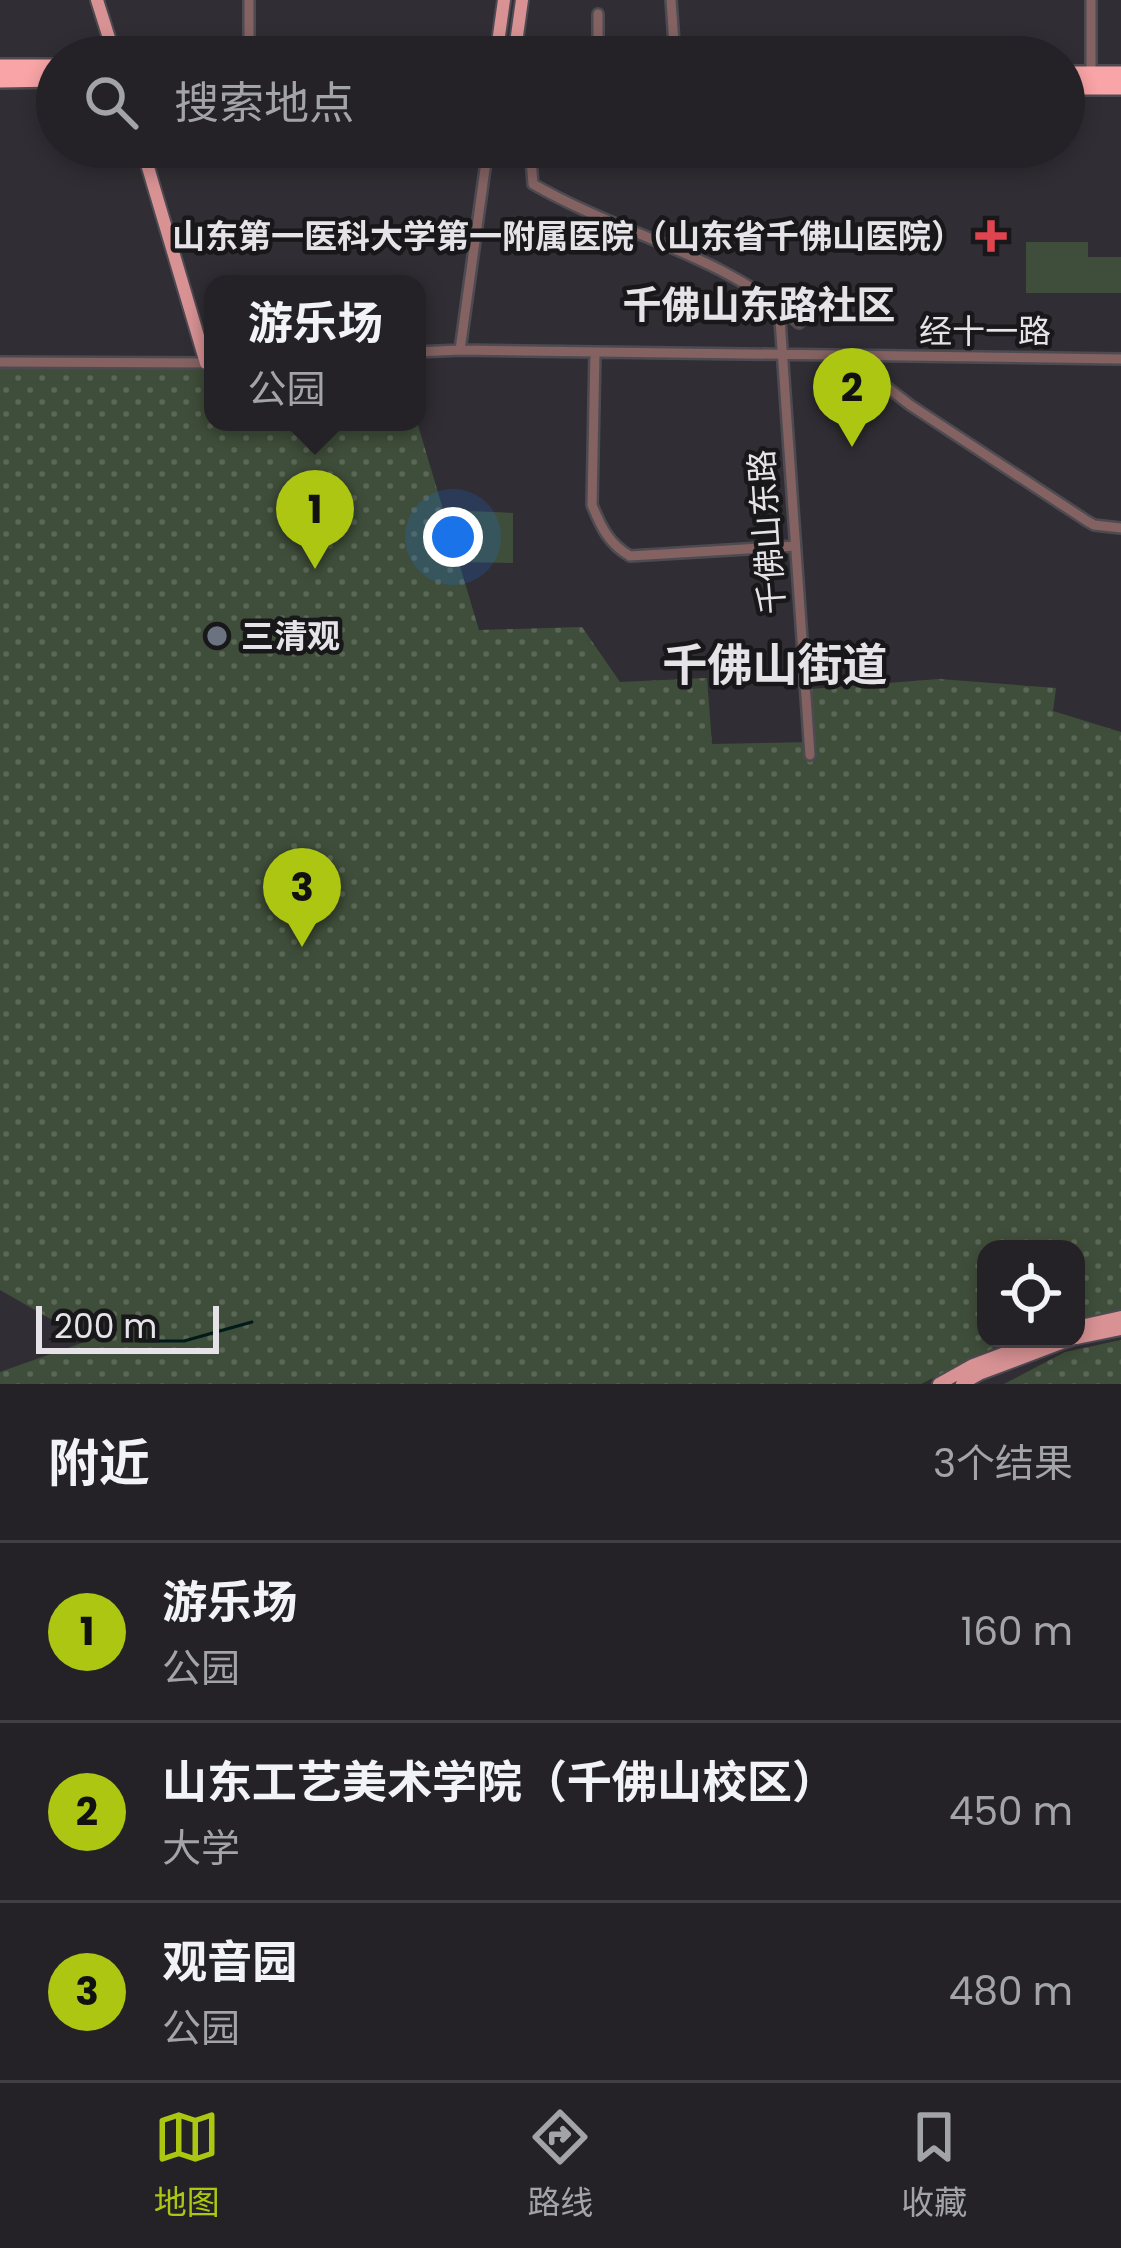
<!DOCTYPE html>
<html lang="zh">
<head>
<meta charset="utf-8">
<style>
	body { margin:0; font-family:Poppins,"Noto Sans SC",sans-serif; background:#2c2a2f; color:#f1f3f6 }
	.controls { position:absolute; right:36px; bottom:36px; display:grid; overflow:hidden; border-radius:24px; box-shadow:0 6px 18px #0003 }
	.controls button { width:108px; height:108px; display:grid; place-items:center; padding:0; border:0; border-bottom:3px solid #413f44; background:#242227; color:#f1f3f6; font:60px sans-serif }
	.scale { position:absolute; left:36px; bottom:30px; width:183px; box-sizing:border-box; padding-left:12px; border:6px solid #e5e3e7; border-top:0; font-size:33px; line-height:42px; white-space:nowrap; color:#e5e3e7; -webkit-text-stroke:9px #181719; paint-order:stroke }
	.you { position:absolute; left:453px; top:537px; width:42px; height:42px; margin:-30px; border:9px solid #fff; border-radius:50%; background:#1a73e8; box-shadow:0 0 0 18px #1a73e833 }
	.badge { display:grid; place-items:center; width:78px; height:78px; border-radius:50%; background:#acc611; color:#111; font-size:39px; font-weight:700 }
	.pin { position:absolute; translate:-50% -99px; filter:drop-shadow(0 3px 6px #0008) }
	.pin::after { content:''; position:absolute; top:63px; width:42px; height:36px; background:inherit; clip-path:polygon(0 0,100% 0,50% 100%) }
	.popup { position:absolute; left:204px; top:275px; width:222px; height:156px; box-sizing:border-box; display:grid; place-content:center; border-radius:24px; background:#242227; filter:drop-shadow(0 3px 9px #0005); font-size:39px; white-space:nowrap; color:#a3a4a7 }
	.popup b { font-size:45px; color:#f1f3f6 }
	.popup::after { content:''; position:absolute; left:50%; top:100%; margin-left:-24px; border:24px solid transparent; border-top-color:#242227 }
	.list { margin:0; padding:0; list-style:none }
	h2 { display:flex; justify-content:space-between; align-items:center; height:156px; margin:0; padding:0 48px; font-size:51px }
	h2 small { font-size:39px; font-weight:400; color:#a3a4a7 }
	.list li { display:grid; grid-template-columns:78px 1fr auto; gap:36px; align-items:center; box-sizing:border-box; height:180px; padding:0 48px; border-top:3px solid #413f44 }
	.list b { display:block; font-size:45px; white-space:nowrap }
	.list p { margin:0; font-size:39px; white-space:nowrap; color:#a3a4a7 }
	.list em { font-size:39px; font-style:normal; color:#a3a4a7 }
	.icon { flex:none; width:66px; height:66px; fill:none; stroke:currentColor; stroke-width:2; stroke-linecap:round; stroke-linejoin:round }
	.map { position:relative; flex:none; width:1121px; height:1384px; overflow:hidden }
	.search { position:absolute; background:#242227; box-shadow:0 6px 18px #0003; left:36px; right:36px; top:36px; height:132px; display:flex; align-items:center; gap:30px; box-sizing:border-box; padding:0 42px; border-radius:66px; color:#a3a4a7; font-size:45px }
	.sheet { height:696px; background:#242227 }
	nav { display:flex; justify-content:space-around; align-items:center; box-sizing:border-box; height:168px; border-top:3px solid #413f44; background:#242227; font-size:33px; color:#a3a4a7 }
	nav a { display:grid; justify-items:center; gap:6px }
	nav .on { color:#acc611 }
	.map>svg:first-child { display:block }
	.green { fill:#3f4e3a }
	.park { fill:url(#park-dots) }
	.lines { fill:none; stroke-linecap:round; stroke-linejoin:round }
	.stream { stroke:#011a1a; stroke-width:3 }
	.minor-casing { stroke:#4d4b51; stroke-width:14 }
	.major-casing { stroke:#4d4b51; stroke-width:16 }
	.highway-casing { stroke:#4d4b51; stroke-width:20 }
	.minor { stroke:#846262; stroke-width:9 }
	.major { stroke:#d89294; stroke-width:12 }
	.highway { stroke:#f9a4a7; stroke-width:15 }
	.health-dot { fill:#e0444e; stroke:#181719; stroke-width:4.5 }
	.worship-dot { fill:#6b7280; stroke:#181719; stroke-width:4.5 }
	.labels { text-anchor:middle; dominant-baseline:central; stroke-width:9; stroke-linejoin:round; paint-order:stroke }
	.poi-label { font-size:33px; font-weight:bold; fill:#e5e3e7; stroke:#181719; text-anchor:end }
	.street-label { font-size:33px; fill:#e5e3e7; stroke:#181719 }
	.quarter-label { font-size:39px; font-weight:bold; fill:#e5e3e7; stroke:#181719 }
	.district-label { font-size:45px; font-weight:bold; fill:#e5e3e7; stroke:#181719 }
</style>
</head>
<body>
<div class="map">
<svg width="1121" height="1384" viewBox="0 0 1121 1384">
	<defs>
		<pattern id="park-dots" width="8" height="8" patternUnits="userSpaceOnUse" patternTransform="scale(3)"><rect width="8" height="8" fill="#3f4e3a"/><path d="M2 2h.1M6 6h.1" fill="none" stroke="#5b6756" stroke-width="1.8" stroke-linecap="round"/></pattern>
	</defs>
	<rect width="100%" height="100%" fill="#302e34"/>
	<path class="green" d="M1026,242H1088V257H1121V293H1026Z
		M447,510L513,513V563L461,562Z"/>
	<path class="park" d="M213,367V422H417L479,630L582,627L620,682L707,678L712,744L815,742L811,689L939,679L1056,688L1053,711L1121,732V1313L1076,1324V1249H986V1339H1012L921,1384H0V1372L118,1330L105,1317L61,1325L0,1290V369Z
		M1121,1340V1384H1004L1065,1352Z"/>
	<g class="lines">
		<path class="stream" d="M140,1341H184L252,1322"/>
		<defs>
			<path id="minor" d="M249,0V57
				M671,0L675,57
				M598,14V57
				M1091,74V0
				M530,147L533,184C621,235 722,254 799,323
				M779,305L810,755
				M460,350L488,147
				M417,352L460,350L1121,359
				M595,352L592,505C601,527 609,544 630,556L795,546
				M847,356L910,405L1087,521L1094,525L1121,528
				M0,362L213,363"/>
			<path id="major" d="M97,0L115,57
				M496,57L504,0
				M514,57L522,0
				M142,147L206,363
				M1076,1327L1121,1317
				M1076,1338L1121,1329
				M939,1384L973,1365L1042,1339
				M962,1384L979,1374L1072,1339"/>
			<path id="highway" d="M0,67H57
				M1064,74H1121
				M0,80L57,79
				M1064,87H1121"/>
		</defs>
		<use href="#minor" class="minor-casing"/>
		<use href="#major" class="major-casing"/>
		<use href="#highway" class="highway-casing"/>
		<use href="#minor" class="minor"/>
		<use href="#major" class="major"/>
		<use href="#highway" class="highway"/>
	</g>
	<path class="health-dot" d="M985 218h12v12h12v12h-12v12h-12v-12h-12v-12h12z"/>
	<circle class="worship-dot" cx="217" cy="636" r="12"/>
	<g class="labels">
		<g class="poi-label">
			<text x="964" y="236">山东第一医科大学第一附属医院（山东省千佛山医院）</text>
			<text x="241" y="636" text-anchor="start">三清观</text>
		</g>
		<g class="street-label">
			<text x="985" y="331">经十一路</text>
			<text transform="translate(767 532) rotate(-94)">千佛山东路</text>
		</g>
		<g class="quarter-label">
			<text x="759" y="305">千佛山东路社区</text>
		</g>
		<g class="district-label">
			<text x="775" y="665">千佛山街道</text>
		</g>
	</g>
</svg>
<div class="controls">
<button><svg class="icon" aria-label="locate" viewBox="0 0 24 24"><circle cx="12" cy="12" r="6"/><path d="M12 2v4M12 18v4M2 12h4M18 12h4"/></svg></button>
</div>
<div class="scale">200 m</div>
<div class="you"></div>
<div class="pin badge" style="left:315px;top:569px">1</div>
<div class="popup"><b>游乐场</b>公园</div>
<div class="pin badge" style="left:852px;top:447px">2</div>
<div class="pin badge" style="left:302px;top:947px">3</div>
<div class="search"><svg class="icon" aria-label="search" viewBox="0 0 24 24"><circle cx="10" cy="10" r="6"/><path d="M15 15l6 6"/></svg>搜索地点</div>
</div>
<section class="sheet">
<h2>附近<small>3个结果</small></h2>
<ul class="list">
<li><span class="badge">1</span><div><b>游乐场</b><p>公园</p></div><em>160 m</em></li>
<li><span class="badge">2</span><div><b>山东工艺美术学院（千佛山校区）</b><p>大学</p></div><em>450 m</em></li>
<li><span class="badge">3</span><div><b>观音园</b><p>公园</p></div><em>480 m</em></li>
</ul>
</section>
<nav>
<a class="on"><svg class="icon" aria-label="map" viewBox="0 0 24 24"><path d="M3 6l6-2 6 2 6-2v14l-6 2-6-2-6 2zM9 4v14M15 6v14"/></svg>地图</a>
<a><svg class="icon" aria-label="directions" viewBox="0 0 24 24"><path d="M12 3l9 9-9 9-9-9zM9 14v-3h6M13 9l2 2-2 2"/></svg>路线</a>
<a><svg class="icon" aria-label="saved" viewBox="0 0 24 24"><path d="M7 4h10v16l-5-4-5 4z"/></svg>收藏</a>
</nav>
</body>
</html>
